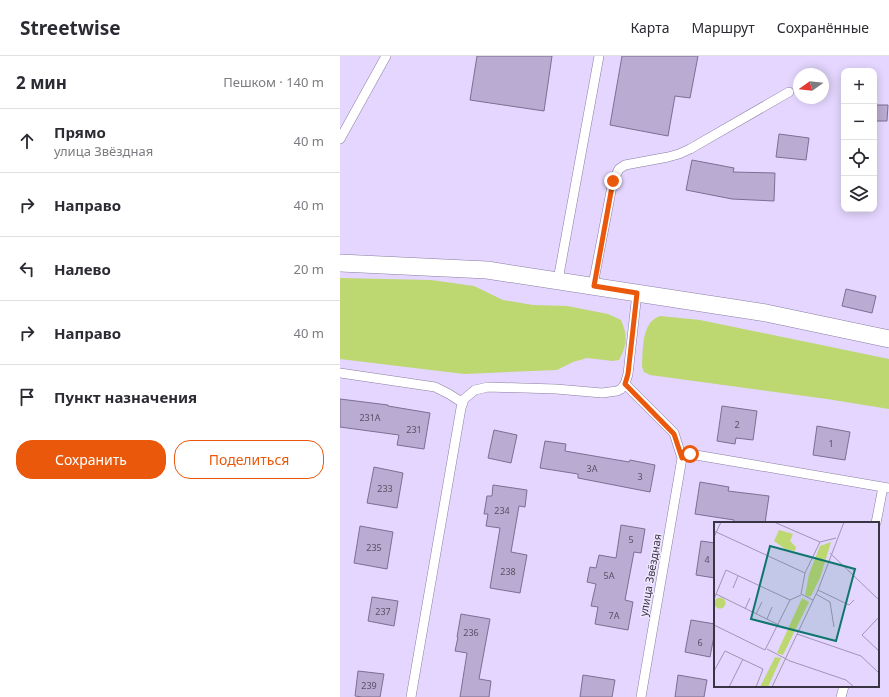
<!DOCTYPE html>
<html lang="ru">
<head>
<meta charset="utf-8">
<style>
	body { margin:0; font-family:"Noto Sans",sans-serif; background:#f7f7f7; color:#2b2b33 }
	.controls { position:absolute; right:12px; top:12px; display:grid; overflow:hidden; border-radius:8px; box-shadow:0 2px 10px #0003 }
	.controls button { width:36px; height:36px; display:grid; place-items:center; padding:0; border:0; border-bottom:1px solid #e1e1e2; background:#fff; color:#2b2b33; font:20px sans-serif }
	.compass { position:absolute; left:453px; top:12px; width:36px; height:36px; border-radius:50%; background:#fff; box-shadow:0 2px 10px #0003; rotate:255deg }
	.stop { position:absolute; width:12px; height:12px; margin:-9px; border:3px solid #ea580c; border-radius:50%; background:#fff }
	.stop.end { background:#ea580c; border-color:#fff; box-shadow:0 1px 4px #0008 }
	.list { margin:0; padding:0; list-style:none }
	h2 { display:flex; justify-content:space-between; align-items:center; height:52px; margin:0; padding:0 16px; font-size:17px }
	h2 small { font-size:13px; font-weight:400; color:#7c7c81 }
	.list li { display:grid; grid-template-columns:26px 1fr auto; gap:12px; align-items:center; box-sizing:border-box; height:64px; padding:0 16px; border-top:1px solid #e1e1e2 }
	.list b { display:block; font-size:15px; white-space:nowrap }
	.list p { margin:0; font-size:13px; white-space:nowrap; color:#7c7c81 }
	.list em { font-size:13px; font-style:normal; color:#7c7c81 }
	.actions { display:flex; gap:8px; padding:12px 16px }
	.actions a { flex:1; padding:9px 0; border:1px solid #ea580c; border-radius:16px; text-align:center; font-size:14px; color:#ea580c }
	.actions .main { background:#ea580c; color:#fff }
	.icon { flex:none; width:22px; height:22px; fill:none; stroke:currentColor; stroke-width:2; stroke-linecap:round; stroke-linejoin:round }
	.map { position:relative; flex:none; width:549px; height:641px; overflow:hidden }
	header { display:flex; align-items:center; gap:24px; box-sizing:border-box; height:56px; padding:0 20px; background:#fff; border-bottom:1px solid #e1e1e2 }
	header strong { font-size:19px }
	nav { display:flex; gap:22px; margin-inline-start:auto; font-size:14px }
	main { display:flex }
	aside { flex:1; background:#fff }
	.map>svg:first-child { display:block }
	.green { fill:#bdd771 }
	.building { fill:#b9abd1; stroke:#7c6f92 }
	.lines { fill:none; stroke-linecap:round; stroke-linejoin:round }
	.lane-casing { stroke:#8a7da1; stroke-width:10 }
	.street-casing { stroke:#8a7da1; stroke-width:18 }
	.lane { stroke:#fff; stroke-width:9 }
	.street { stroke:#fff; stroke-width:17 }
	.route { stroke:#ea580c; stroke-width:5 }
	.labels { text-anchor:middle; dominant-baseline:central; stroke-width:3; stroke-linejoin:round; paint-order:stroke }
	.number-label { font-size:9px; fill:#595266 }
	.street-label { font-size:11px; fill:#393443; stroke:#efe7ff }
	.inset-road { fill:none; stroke:#a095b3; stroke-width:1 }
	.view { fill:#0f766e; fill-opacity:0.15; stroke:#0f766e; stroke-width:2 }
	.inset-edge { fill:none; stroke:#393443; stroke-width:2 }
</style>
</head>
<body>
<header>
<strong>Streetwise</strong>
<nav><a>Карта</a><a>Маршрут</a><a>Сохранённые</a></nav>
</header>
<main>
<aside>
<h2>2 мин<small>Пешком · 140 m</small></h2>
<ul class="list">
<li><svg class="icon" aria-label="ahead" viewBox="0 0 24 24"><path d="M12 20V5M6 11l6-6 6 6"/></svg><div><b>Прямо</b><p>улица Звёздная</p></div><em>40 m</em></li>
<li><svg class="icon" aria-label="right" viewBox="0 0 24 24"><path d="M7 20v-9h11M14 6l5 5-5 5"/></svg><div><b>Направо</b></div><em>40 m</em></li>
<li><svg class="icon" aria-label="left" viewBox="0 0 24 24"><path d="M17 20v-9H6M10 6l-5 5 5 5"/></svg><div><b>Налево</b></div><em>20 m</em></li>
<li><svg class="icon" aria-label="right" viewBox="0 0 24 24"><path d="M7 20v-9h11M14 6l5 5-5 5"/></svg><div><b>Направо</b></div><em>40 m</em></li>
<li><svg class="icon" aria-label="arrive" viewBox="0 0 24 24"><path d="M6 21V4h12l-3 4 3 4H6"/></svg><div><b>Пункт назначения</b></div></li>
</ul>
<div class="actions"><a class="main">Сохранить</a><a>Поделиться</a></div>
</aside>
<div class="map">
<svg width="549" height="641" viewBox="0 0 549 641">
	<rect width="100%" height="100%" fill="#e4d6fe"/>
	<path class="green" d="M0,222L91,224L134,230L163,244L193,249L227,250L268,258L281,264C288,280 287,290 279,304L273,305L247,302L233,306L217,314L124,318L0,303Z
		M320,260L360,264L549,303V353L487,343L310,319L304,316L302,311C303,295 301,266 320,260Z"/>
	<path class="building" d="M137,0H212L204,55L130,44Z
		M282,0H358L350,42L335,40L328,80L270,69Z
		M534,49H548L547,65H534Z
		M439,78L469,82L466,104L436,101Z
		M352,104L394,112L393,116L435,117L434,145L392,143L346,134Z
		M506,233L536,240L532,257L502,250Z
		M0,343L48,349V350L90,357L84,393L57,389L59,379L0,371Z
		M382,350L417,355L413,384L396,382L395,388L377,385Z
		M477,370L510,376L505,404L473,399Z
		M154,374L177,379L171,407L148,402Z
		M205,385L226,388L225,395L289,406L290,404L315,409L310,436L238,422V418L200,412Z
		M34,411L63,417L57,452L27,447Z
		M360,426L389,431L388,435L429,440L425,467H394V464L355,458Z
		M153,429L187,434L185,451L179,450L171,496L187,499L180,537L150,532L160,472L146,470L148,458H144L147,440H152Z
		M281,469L305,473L301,497L294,496L285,544L293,546L288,574L255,568L258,551L251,550L256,528L247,526L250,511L256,512L259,499L276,502Z
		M20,470L53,476L47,513L14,507Z
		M361,485L375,487V522L356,519Z
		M32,541L58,545L54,570L28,565Z
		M121,558L150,563L139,623L151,625L149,641H120L127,597L115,595L118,581H117Z
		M351,564L375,568V575L370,601L345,596Z
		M18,615L44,618L40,641H22L15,640Z
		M243,619L275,624L272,641H240Z
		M338,619L367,624L364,641H335Z"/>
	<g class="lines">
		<defs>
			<path id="lane" d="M0,83L46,0
				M218,224L259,0
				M253,229L273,125L279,113L285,109L328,101L339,98L350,93L449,36
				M0,317L95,331L109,338L123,347
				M285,328L334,377L342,402L301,641
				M342,402L350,398L549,432
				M536,467L543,431
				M71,641L121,352L124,343L135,334L148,331L216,333L262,337L277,335L281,333L285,328L288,318L297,237
				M501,641L504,630"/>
			<path id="street" d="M0,207L147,214L426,257L549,283"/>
		</defs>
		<use href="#lane" class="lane-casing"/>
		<use href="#street" class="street-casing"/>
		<use href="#lane" class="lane"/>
		<use href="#street" class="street"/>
	</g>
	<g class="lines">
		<path class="route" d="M273,125L254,230L297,237L288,318L285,328L334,378L342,402L350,398"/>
	</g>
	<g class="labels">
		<g class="number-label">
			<text x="30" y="361">231А</text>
			<text x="397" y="368">2</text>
			<text x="74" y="373">231</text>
			<text x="491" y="387">1</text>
			<text x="252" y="412">3А</text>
			<text x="300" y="420">3</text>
			<text x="45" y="432">233</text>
			<text x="162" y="454">234</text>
			<text x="291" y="483">5</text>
			<text x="34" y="491">235</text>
			<text x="367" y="503">4</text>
			<text x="168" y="515">238</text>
			<text x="269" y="519">5А</text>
			<text x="43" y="555">237</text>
			<text x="274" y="559">7А</text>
			<text x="131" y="576">236</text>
			<text x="360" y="586">6</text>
			<text x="29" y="629">239</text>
		</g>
		<g class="street-label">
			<text transform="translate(310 519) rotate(-80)">улица Звёздная</text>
		</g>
	</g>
	<g transform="translate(374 466)">
		<rect width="165" height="165" fill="#e4d6fe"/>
		<path d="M65,8L79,12L76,19L82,25L81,29L71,27L60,19ZM117,20L106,56L97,74L94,75L91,73L95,52L106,24ZM0.5 81a5.5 5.5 0 1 1 11 0a5.5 5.5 0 1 1-11 0ZM88,76L95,80L69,133L63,131ZM61,135L67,136L54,165H46Z" fill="#bdd771"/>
		<path class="inset-road" d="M60,0L106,20L122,16M0,9L91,51L87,72L99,78M0,15L7,0M116,31L165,78M91,51L106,20M19,66L24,54M104,68L135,83L140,78M2,72L65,103M102,72L116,80L120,105M0,77L12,48L76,78L87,73M31,87L36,76M42,92L48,80M165,95L148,113L165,129M53,97L58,85M0,103L51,128L76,78M83,112L147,134L165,151M53,127L76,139L132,158L140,165M0,149L11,129L49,147L42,165M15,165L29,137M58,165L104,68L130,0"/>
		<path class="view" d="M56,24L141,47L122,119L37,97Z"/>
		<rect width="165" height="165" class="inset-edge"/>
	</g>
</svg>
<div class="controls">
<button>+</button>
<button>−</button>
<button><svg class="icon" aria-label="locate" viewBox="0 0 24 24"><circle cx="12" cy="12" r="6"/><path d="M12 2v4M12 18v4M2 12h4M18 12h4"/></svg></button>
<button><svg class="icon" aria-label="layers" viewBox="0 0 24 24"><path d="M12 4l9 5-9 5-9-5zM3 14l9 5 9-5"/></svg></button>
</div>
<svg class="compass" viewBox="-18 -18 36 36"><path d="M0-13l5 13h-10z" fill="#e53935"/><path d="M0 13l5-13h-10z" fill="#7c7c81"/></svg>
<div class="stop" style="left:350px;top:398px"></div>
<div class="stop end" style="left:273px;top:125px"></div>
</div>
</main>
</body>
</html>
